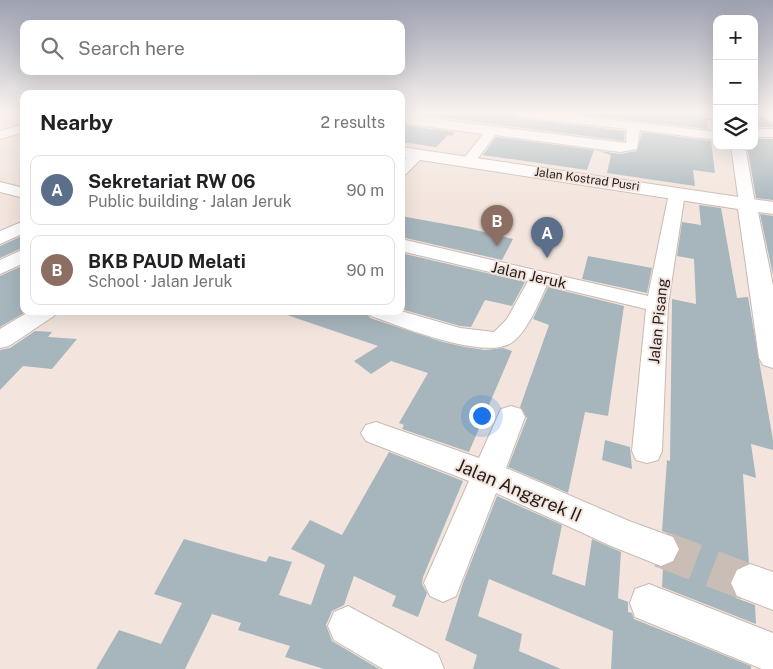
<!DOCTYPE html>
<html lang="en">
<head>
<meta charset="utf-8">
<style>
	body { margin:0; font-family:"Public Sans",sans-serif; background:#f2f2f2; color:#202124 }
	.controls { position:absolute; right:15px; top:15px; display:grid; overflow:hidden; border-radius:10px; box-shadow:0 5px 20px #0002 }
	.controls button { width:45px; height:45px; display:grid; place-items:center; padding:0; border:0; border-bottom:1px solid #e0e0e0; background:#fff; color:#202124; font:25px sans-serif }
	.you { position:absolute; left:481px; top:415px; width:18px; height:18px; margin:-12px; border:4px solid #fff; border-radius:50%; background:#1a73e8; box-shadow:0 0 0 8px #1a73e833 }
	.badge { display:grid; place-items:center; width:32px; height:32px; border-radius:50%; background:#458498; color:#fff; font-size:16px; font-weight:700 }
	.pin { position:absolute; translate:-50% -41px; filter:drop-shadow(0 1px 2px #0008) }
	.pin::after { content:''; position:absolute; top:26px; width:18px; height:15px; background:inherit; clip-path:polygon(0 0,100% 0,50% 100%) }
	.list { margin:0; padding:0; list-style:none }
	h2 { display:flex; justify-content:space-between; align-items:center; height:65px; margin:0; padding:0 20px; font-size:21px }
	h2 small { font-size:16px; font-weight:400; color:#757577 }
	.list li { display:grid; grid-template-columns:32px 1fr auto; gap:15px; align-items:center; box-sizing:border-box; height:70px; margin:0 10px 10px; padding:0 10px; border:1px solid #e0e0e0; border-radius:10px }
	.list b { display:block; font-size:19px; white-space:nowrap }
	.list p { margin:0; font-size:16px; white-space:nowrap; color:#757577 }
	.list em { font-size:16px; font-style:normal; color:#757577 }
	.icon { flex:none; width:28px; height:28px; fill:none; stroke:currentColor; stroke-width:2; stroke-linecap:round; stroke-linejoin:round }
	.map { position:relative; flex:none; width:773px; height:669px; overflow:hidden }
	.search { position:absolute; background:#fff; box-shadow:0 5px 20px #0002; left:20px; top:20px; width:385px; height:55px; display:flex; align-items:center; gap:12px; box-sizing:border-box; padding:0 18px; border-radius:10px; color:#757577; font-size:19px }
	.panel { position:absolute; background:#fff; box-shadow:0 5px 20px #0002; left:20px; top:90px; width:385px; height:225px; border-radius:10px }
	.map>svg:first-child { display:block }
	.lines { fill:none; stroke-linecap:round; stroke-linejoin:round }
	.stream { fill:#cc845d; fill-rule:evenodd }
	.building { fill:#a7b6bc }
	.street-tunnel { stroke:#c9bdb6; stroke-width:37; stroke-dasharray:37 18; stroke-linecap:butt }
	.street-casing { stroke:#c8bab2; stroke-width:2 }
	.secondary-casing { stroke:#c8bab2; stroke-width:2 }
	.street { fill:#fff; fill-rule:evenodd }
	.secondary { fill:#fff; fill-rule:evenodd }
	.labels { text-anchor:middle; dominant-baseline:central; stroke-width:4; stroke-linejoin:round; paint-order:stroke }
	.far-street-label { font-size:12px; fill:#231d1b; stroke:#f3e5dd }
	.street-label { font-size:15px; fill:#231d1b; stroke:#f3e5dd }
	.near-street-label { font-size:18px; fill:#231d1b; stroke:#f3e5dd }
</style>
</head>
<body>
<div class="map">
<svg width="773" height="669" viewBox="0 0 773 669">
	<rect width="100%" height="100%" fill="#f3e5dd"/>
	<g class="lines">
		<path class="stream" d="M697,116L717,120V122L697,118Z"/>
	</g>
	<path class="building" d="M401,112H510L518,118L625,131L624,141Z
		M559,112H705L708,129Z
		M754,112H759L768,122L773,124V127H754Z
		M401,125L455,132L452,136L448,135L436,147L401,142Z
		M642,132L711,141L715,173L693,170L695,186L607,173L611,155L599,151L620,154L637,151Z
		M496,137L594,150L587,170L483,155Z
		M754,139H773V200L756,198L747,146H754Z
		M699,205L721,208L737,298L748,297L773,440V450L751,444L756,478L743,474L749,563L735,569L729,582L736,598L755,605L756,624L662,587L663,567L675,562L681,550L675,536L662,531L667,460L670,461L672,299L696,304L694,259L677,256L682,222L701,225Z
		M760,214L773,216V275Z
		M401,216L467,228L513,239L502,260L401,237Z
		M24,235V247L0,258V246Z
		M401,253L525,282L512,306L485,300L471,327L460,326L401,309Z
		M588,256L652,268L647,293L582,279Z
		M24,265V313L0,327V276Z
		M548,287L624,306L608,416L585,412L568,493L508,467L527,418L520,407L549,325L533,319Z
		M287,311H362L367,313L370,318L443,342L465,347L485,350L503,348L512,351L469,452L402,429L404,425L399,423L428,373L391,361L371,374L354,361L378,346L287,315Z
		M35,331L52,332L48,337L77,339L52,369L23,366L0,390V350L10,348Z
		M605,440L630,447L632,469L602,460Z
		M389,452L463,481L423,577L422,584L427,593L418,617L392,606L396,596L354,576L344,605L332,611L326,625L332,641L379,669H324L285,657L290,646L238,630L241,623L212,614L185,669H96L119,630L161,644L182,603L154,594L184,539L266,562L269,556L292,562L279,595L311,605L325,565L291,549L310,520L342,535Z
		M497,496L562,525L552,574L585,586L592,539L621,552L618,598L628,602V612L632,613L634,619L751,666V669H611L613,631L489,579L478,616L522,634L519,651L561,669H473L477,655L445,640L463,583Z"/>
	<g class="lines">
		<path class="street-tunnel" d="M661,549L750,583"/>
		<defs>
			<path id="street" d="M512,112H545L717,132V140L640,130L637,149L620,152L495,135L473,165L468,166L461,162L483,134L401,123V115L626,143L627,129L518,116Z
				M761,112H773V122L769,121Z
				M24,124V132L0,139V131Z
				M754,129H773V137H754Z
				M731,146H745L755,203L753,207H741L739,203Z
				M418,151L425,155L406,174L401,175V163L413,152Z
				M0,182L24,188V198L0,192Z
				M677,188L685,193L668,305L662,451L658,460L647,463L636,460L632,451L646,309L547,285C538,304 529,328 514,341C489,363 400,326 371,316L368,311H401L460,328L494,332L507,319L528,281L401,251V239L648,296L669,193Z
				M24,221V233L0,244V231Z
				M24,249V263L0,274V260Z
				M30,311H57L54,316L9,346L0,348V329Z
				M511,406L521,409L525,417L506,468L629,521L673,537L679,549L673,561L661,566L611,546L496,493L456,596L443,602L430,596L424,583L469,481L366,441L361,433L366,425L376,422L479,458L501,409Z
				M750,564L773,572V610L737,596L731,583L737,570Z
				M649,584L773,633V669H762L635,617L630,603L635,589Z
				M348,606L438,654L444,669H383L334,640L328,626L334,612Z"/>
			<path id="secondary" d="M401,147L773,202V214L758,212L773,285V368L763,365L759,358L738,209L401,157Z"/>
		</defs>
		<use href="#street" class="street-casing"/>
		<use href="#secondary" class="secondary-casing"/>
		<use href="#street" class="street"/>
		<use href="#secondary" class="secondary"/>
	</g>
	<linearGradient id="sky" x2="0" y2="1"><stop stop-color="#9da1b0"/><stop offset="0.55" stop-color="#faf3f0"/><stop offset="1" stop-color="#faf3f0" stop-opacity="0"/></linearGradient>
	<rect width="773" height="205" fill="url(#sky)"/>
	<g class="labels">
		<g class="far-street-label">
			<text transform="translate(587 179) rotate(8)">Jalan Kostrad Pusri</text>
		</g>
		<g class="street-label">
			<text transform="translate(529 275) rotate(13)">Jalan Jeruk</text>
			<text transform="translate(658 321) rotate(-84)">Jalan Pisang</text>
		</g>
		<g class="near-street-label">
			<text transform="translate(519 490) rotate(23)">Jalan Anggrek II</text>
		</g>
	</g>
</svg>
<div class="controls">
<button>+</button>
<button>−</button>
<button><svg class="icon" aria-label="layers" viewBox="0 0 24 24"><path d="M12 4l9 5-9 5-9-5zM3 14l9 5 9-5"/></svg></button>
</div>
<div class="you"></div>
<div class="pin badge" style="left:547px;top:258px;background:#5c6f8a">A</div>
<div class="pin badge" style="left:497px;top:246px;background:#8d6e63">B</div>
<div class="search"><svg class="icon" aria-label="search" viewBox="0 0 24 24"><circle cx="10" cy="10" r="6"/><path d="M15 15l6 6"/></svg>Search here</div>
<section class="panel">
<h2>Nearby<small>2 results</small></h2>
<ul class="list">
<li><span class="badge" style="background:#5c6f8a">A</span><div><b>Sekretariat RW 06</b><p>Public building · Jalan Jeruk</p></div><em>90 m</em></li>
<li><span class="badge" style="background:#8d6e63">B</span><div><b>BKB PAUD Melati</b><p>School · Jalan Jeruk</p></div><em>90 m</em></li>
</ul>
</section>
</div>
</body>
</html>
